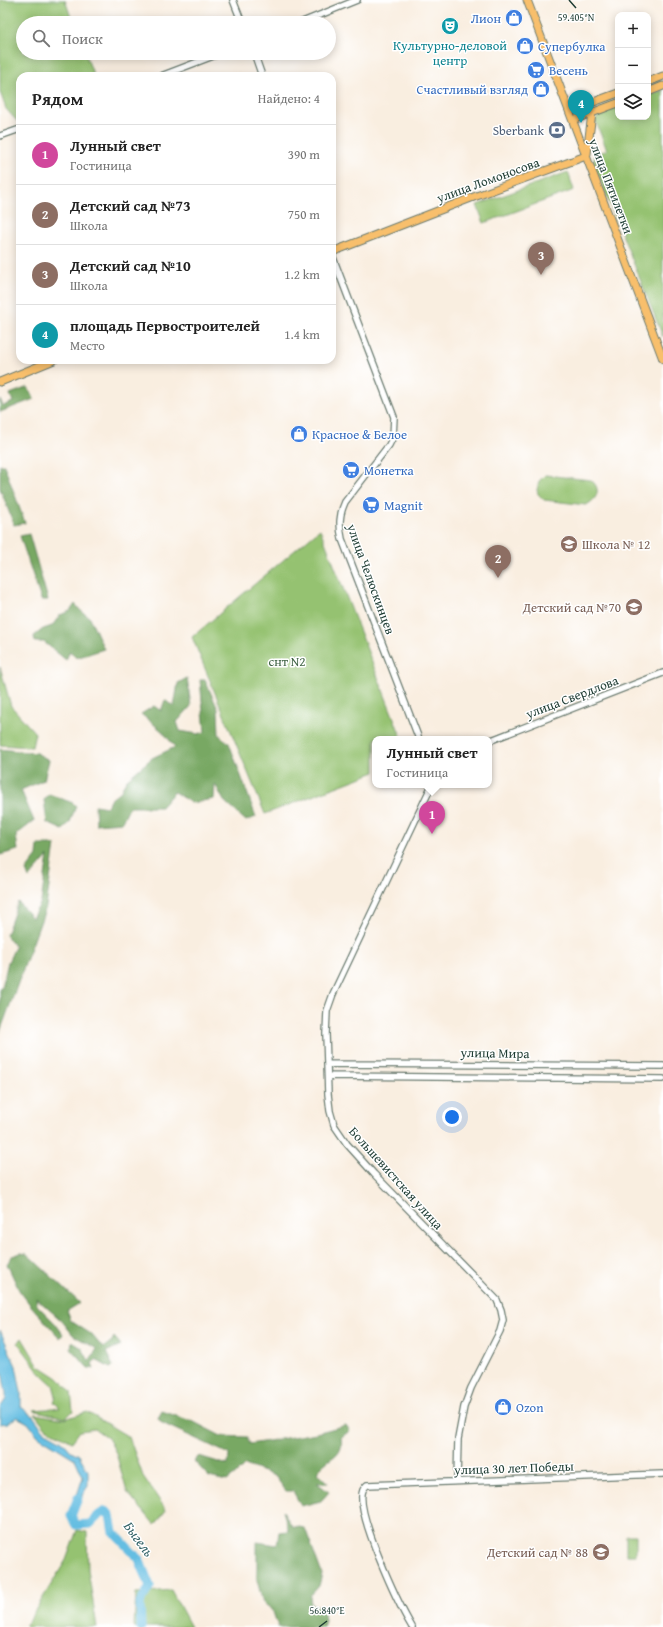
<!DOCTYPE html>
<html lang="ru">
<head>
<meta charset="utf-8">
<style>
	body { margin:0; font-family:"Gentium Book Plus",serif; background:#f6f6f6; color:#222 }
	.controls { position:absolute; right:12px; top:12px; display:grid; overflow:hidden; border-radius:8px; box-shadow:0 2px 10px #0003 }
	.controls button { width:36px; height:36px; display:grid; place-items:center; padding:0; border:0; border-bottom:1px solid #e0e0e0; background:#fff; color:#222; font:20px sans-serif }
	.you { position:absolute; left:452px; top:1117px; width:14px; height:14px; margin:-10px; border:3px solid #fff; border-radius:50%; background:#1a73e8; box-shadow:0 0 0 6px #1a73e833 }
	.badge { display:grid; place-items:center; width:26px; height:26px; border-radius:50%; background:#d93025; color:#fff; font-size:13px; font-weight:700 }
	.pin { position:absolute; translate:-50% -33px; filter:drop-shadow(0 1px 2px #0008) }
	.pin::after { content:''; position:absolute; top:21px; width:14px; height:12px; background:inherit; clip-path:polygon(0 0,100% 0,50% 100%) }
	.popup { position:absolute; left:372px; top:736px; width:120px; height:52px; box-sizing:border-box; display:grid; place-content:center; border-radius:8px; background:#fff; filter:drop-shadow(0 1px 3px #0005); font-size:13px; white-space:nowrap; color:#767676 }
	.popup b { font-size:15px; color:#222 }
	.popup::after { content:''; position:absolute; left:50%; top:100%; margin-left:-8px; border:8px solid transparent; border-top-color:#fff }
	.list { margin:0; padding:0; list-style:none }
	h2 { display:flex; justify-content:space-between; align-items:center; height:52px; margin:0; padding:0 16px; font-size:17px }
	h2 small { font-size:13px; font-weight:400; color:#767676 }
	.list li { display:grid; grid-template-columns:26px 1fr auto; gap:12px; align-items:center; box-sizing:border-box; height:60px; padding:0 16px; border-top:1px solid #e0e0e0 }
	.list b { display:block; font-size:15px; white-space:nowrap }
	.list p { margin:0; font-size:13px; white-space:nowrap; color:#767676 }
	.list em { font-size:13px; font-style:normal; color:#767676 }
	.icon { flex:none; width:22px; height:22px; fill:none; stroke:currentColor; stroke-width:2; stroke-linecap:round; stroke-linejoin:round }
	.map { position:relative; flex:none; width:663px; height:1627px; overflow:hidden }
	.search { position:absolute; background:#fff; box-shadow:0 2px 10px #0003; left:16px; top:16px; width:320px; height:44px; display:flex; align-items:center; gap:10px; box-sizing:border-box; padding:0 14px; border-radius:22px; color:#767676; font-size:15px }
	.panel { position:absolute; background:#fff; box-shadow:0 2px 10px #0003; left:16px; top:72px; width:320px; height:292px; border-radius:12px }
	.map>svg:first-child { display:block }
	.green { fill:#95c271; stroke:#5a8052 }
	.forest { fill:#78a863; stroke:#4c724c }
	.water { fill:#65bee2; stroke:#427e8b }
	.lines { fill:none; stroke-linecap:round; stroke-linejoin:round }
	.river { stroke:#65bee2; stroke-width:9 }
	.minor-casing { stroke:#6b7b70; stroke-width:8 }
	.major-casing { stroke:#6b7b70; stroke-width:9 }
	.minor { stroke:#fff; stroke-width:5.5 }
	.major { stroke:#f8bf6c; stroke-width:7 }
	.ticks { fill:none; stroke:#1f3d34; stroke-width:1.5 }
	.labels { text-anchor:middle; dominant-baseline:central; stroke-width:3; stroke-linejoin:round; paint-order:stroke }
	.shop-label { font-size:13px; fill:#366cbe; stroke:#fff; text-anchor:start }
	.culture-label { font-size:13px; fill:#0d838f; stroke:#fff }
	.service-label { font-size:13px; fill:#4e5e75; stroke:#fff; text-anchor:end }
	.street-label { font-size:13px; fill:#1f3d34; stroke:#fff }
	.education-label { font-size:13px; fill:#785e54; stroke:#fff; text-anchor:end }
	.park-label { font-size:13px; fill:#426546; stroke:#fff }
	.water-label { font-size:14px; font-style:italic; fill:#346468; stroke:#fff }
	.ticks-label { font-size:10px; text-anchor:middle; fill:#1f3d34; stroke:#fff; stroke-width:3; stroke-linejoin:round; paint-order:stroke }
</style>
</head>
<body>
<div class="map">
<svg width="663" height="1627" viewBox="0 0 663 1627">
	<rect width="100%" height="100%" fill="#fff"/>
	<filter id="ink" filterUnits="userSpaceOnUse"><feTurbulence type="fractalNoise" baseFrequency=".025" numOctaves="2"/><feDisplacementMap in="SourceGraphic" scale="8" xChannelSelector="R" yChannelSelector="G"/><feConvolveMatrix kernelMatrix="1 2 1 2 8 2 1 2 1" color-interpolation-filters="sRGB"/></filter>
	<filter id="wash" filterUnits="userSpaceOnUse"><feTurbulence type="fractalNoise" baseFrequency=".012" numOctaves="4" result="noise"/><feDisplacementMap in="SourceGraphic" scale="16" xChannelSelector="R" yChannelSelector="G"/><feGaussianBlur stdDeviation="0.9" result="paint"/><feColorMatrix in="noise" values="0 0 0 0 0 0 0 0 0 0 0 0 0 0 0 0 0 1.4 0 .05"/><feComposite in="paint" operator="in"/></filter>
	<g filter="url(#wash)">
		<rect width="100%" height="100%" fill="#f9eee0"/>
		<path class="green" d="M0,0H65L73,23H23V53H85L94,76H20V121L18,122L6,109L0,92Z
			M663,90V337L594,164V158L597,154L607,150L595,120L601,113L618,106V117H648V95Z
			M568,172L574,190L484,223L477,205Z
			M545,475L591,480C602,489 597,500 586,505L544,500L538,494L537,490L539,481Z
			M320,529L402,739H375V772L265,814L192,637Z
			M0,667L11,706L35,733L32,747L0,745Z
			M22,1338L38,1365L58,1378L71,1392L73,1411L66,1418L33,1410L60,1408L54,1402L56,1396L53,1385L41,1374L18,1343Z
			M87,1412L129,1437L143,1476L166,1510L155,1525L127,1492L116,1453L108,1438L95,1429L80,1431L72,1442L46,1428L35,1414L65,1419Z
			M77,1530L87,1532L88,1570L97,1627H25L66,1560Z
			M626,1535H636V1555H626Z
			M171,1590L191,1627H134L136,1593Z"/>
		<path class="forest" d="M28,387L34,399L0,412V399L3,406L13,402L10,394Z
			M0,465H4L25,523L14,525L0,488Z
			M29,534L48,600H41L20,536Z
			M75,604L80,610L90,618L104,649L76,658L70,651L66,660L44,642H35L34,636L43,629L52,626L60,615L70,611Z
			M187,678L191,706L177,722L180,731L198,734L205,732L200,680H205L218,709L219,735L229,743L256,817L246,821L224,801L215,784L214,799L191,803L174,792L161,807H129L122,822L96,824L95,805L107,807L110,800L121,791L126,780L152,758L175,747L162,731L141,714L154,706L161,711L165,700L174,707L178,683Z
			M0,749L36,753L49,760L44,780L21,790L34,821L16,835L18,850L0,855Z
			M49,794L73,803L76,806L70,822L63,830L47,823L44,800Z
			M38,845H55L46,907L0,1032V987H2L8,962L15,947L6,935L18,902L32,918L41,902L48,856L29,878L26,870L37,856Z
			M21,1253L27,1254L80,1303L67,1311L71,1321L91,1334L103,1348L112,1341L114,1337L121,1345L106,1352L113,1366L110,1368L96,1360L92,1363L94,1368H88L71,1349L72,1342L82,1348L89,1361L97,1349L73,1335L62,1321L36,1298L37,1305L55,1323L63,1334L60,1338L31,1306L19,1290L7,1264L12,1256Z
			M162,1411L194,1422L221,1436L247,1437L250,1444L316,1433L346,1425L350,1431L341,1437C345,1458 325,1457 317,1473L328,1483H317L329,1492L321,1501L301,1506L293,1491H286L275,1476L245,1465L238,1472L227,1481L209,1477L194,1461L199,1456L228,1465L229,1454L162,1423L158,1418Z
			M283,1511L292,1526L305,1528L322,1574L319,1586L310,1596L311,1604L323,1607L325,1620L323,1627H278L272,1609L263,1603L257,1580V1542L277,1545L279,1532L289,1531Z"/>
		<path class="water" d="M0,1330L16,1366L21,1392V1407L33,1416L44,1431L62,1441L71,1451L79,1455L88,1471V1485L75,1510L73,1507L83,1477L75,1459L38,1436L28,1423L17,1417L8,1423L0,1424V1408L6,1399V1393L0,1362Z"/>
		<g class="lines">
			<path class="river" d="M78,1498L71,1516L76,1525L90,1524L99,1515L105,1511L110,1515L113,1532L139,1559L150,1586L140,1603L141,1627"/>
		</g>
	</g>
	<g filter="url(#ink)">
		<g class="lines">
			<defs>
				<path id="minor" d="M233,0L242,23
					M300,23L357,0
					M254,53L262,76
					M161,76L221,53
					M0,136L20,129
					M332,255L394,417L393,437L389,445L345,502C339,515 339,525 342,539L419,739
					M489,741L663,673
					M432,785L333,994L327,1011L326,1034L328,1094L330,1111L334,1125L347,1144L374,1174L497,1300L501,1310L503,1320L500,1331L471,1388L464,1407L458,1439L457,1481
					M327,1064L663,1066
					M328,1076L663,1079
					M412,1627C399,1605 354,1511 363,1490C364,1488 365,1487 367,1485L663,1474"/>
				<path id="major" d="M527,0L663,359
					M648,82L663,76
					M648,92L663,86
					M569,111L618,93
					M573,120L618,103
					M587,154L592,113
					M332,252L471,198L586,156
					M0,382L54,360"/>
			</defs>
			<use href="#minor" class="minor-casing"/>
			<use href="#major" class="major-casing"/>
			<use href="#minor" class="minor"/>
			<use href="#major" class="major"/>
		</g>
	</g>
	<path class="ticks" d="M569,0L576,8M319,1627L327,1621"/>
	<defs>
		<symbol id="shop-disc" viewBox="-11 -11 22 22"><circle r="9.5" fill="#3f7fe0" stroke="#fff"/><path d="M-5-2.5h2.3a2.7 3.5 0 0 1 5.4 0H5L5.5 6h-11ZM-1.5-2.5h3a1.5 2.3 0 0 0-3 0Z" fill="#fff"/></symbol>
		<symbol id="theatre-disc" viewBox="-11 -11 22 22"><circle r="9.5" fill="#0f9aa8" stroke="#fff"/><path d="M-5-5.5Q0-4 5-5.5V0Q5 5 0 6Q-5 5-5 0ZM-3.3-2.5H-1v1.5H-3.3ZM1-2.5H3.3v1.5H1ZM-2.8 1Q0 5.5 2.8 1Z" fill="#fff"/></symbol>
		<symbol id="supermarket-disc" viewBox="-11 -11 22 22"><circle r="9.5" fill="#3f7fe0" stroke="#fff"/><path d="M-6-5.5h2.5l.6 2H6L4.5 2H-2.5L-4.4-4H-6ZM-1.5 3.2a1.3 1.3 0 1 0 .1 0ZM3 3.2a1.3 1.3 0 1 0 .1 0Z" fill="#fff"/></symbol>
		<symbol id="bank-disc" viewBox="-11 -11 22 22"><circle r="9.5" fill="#5c6f8a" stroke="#fff"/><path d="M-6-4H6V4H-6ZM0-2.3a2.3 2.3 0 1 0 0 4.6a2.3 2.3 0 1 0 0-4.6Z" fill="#fff"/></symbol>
		<symbol id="school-disc" viewBox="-11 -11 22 22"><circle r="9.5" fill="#8d6e63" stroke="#fff"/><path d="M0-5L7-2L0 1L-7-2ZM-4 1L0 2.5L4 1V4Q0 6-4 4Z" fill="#fff"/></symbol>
	</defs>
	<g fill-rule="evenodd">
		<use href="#shop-disc" x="504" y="8" width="20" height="20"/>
		<use href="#theatre-disc" x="440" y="16" width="20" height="20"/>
		<use href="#shop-disc" x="515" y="36" width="20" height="20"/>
		<use href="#supermarket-disc" x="526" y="60" width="20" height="20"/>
		<use href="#shop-disc" x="531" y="79" width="20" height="20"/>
		<use href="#bank-disc" x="547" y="120" width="20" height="20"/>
		<use href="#shop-disc" x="289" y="424" width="20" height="20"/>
		<use href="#supermarket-disc" x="341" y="460" width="20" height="20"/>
		<use href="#supermarket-disc" x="361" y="495" width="20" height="20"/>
		<use href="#school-disc" x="559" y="534" width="20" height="20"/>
		<use href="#school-disc" x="624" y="597" width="20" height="20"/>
		<use href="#shop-disc" x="493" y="1397" width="20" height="20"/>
		<use href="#school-disc" x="591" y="1542" width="20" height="20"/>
	</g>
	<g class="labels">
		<g class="shop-label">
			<text x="501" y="18" text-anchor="end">Лион</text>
			<text x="538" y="46">Супербулка</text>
			<text x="549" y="70">Весень</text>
			<text x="528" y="89" text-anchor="end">Счастливый взгляд</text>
			<text x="312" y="434">Красное &amp; Белое</text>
			<text x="364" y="470">Монетка</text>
			<text x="384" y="505">Magnit</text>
			<text x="516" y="1407">Ozon</text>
		</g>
		<g class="culture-label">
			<text x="450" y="45">Культурно-деловой<tspan x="450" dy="15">центр</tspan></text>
		</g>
		<g class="service-label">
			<text x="544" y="130">Sberbank</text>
		</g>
		<g class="street-label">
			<text transform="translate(488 180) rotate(-20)">улица Ломоносова</text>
			<text transform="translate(611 186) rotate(69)">улица Пятилетки</text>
			<text transform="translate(371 579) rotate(70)">улица Челюскинцев</text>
			<text transform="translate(572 697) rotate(-21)">улица Свердлова</text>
			<text transform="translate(495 1053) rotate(1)">улица Мира</text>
			<text transform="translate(396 1178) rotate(48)">Большевистская улица</text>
			<text transform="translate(514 1468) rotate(-2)">улица 30 лет Победы</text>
		</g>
		<g class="education-label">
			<text x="582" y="544" text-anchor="start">Школа № 12</text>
			<text x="621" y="607">Детский сад №70</text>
			<text x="588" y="1552">Детский сад № 88</text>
		</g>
		<g class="park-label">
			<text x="287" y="661">снт N2</text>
		</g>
		<g class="water-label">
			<text transform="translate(139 1539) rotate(54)">Быгель</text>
		</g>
	</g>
	<g class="ticks-label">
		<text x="576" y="21">59.405°N</text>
		<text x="327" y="1614">56.840°E</text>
	</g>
</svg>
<div class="controls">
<button>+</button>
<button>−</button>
<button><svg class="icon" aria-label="layers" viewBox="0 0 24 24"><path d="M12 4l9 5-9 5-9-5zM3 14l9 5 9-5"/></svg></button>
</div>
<div class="you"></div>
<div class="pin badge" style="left:432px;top:834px;background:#d1479c">1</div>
<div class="popup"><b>Лунный свет</b>Гостиница</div>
<div class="pin badge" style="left:498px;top:578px;background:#8d6e63">2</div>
<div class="pin badge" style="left:541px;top:275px;background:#8d6e63">3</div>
<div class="pin badge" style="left:581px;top:123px;background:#0f9aa8">4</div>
<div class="search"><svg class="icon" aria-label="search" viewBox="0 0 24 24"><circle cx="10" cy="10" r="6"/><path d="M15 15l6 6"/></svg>Поиск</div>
<section class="panel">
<h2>Рядом<small>Найдено: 4</small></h2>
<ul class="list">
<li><span class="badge" style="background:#d1479c">1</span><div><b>Лунный свет</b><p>Гостиница</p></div><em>390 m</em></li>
<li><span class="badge" style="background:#8d6e63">2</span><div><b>Детский сад №73</b><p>Школа</p></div><em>750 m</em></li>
<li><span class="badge" style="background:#8d6e63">3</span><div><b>Детский сад №10</b><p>Школа</p></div><em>1.2 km</em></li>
<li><span class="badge" style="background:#0f9aa8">4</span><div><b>площадь Первостроителей</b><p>Место</p></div><em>1.4 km</em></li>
</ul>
</section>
</div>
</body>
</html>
